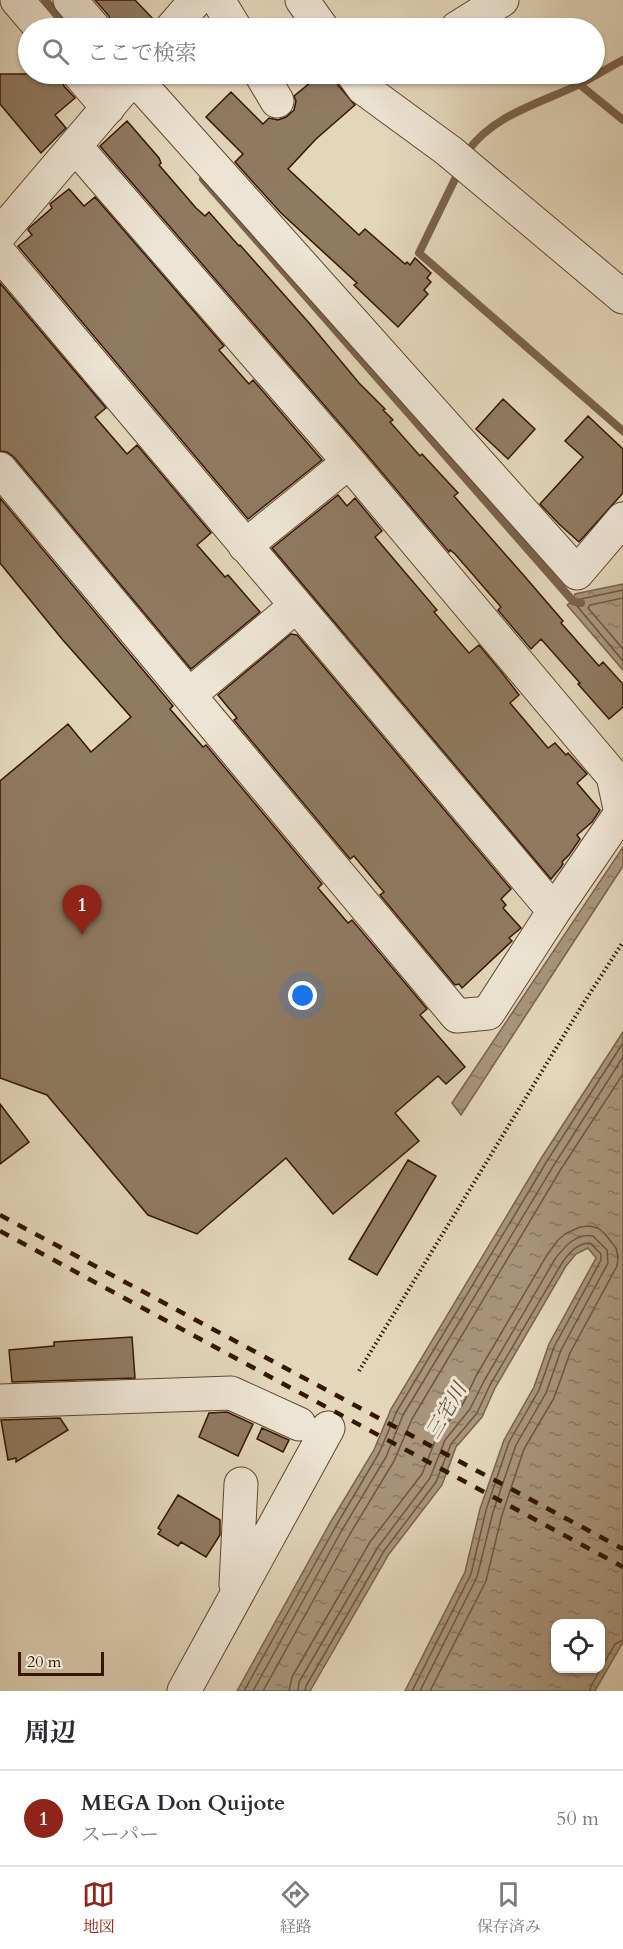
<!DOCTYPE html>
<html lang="ja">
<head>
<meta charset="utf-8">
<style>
	body { margin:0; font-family:Cardo,"Noto Serif JP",serif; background:#f7f7f7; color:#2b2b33 }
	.controls { position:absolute; right:18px; bottom:18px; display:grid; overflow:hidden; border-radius:12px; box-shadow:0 2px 4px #0004 }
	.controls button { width:54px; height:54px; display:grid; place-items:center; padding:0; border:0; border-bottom:2px solid #e1e1e2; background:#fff; color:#2b2b33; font:30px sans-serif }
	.scale { position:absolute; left:18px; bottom:15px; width:86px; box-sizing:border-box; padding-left:6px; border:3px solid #351602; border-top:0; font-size:16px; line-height:21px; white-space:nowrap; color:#351602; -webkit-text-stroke:4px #ede4d3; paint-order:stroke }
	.you { position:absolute; left:303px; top:996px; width:21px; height:21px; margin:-15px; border:4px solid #fff; border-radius:50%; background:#1a73e8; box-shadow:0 0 0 9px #1a73e833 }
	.badge { display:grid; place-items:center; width:39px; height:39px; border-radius:50%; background:#8f2418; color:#fff; font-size:20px; font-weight:700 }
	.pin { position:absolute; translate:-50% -50px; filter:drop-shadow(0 2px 3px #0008) }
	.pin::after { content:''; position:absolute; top:32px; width:21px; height:18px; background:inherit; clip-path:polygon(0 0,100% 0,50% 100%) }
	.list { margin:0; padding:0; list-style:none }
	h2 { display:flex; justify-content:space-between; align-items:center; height:78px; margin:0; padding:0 24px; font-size:26px }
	h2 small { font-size:20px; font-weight:400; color:#7c7c81 }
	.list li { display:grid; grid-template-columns:39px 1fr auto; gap:18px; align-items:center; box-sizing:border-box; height:96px; padding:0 24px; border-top:2px solid #e1e1e2 }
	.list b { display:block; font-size:22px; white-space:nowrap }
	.list p { margin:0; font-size:20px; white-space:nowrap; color:#7c7c81 }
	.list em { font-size:20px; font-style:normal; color:#7c7c81 }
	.icon { flex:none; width:33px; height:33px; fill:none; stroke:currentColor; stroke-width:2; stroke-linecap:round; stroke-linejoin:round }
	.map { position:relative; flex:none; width:623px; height:1691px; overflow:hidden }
	.search { position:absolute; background:#fff; box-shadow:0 2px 4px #0004; left:18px; right:18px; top:18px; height:66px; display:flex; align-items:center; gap:15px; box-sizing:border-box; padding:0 21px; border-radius:33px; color:#7c7c81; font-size:22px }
	.sheet { height:174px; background:#fff }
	nav { display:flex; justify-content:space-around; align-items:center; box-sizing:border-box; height:84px; border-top:2px solid #e1e1e2; background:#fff; font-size:16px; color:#7c7c81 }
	nav a { display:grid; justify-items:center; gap:3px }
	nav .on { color:#8f2418 }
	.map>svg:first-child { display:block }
	.water { fill:url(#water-ripples); stroke:#7a624b; stroke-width:1.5; fill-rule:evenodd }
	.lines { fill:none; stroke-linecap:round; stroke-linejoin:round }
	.shore { stroke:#6e563f; stroke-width:1.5 }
	.stream { stroke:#7a624b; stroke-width:8 }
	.building { fill:#8f7a62; stroke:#351602; stroke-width:1.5 }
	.minor-casing { stroke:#604630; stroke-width:35 }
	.path { stroke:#351602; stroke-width:4; stroke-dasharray:1.5 3; stroke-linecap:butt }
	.minor { stroke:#ede4d3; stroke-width:33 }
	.rail { stroke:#351602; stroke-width:4.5; stroke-dasharray:10 10; stroke-linecap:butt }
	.labels { text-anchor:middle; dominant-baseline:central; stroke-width:6; stroke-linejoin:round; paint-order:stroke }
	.water-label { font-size:20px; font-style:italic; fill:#634933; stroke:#ede4d3 }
</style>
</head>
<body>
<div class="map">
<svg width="623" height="1691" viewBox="0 0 623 1691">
	<defs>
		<pattern id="water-ripples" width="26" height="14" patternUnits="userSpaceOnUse" patternTransform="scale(1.5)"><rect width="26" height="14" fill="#a8957c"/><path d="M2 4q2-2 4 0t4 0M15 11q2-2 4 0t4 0" fill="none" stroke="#8a7963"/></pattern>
	</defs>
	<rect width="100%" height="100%" fill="#e3d6bb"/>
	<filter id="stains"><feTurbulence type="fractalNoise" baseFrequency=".00333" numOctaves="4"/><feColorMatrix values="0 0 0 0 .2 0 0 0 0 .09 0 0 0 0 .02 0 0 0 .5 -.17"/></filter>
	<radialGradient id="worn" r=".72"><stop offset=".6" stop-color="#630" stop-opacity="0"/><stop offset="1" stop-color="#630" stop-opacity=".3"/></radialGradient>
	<path class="water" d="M623,584V670L567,605L573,601L575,594Z
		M623,847V866L461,1115L452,1103Z
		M623,1032V1642L595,1691H405L465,1572L480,1509L504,1440L534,1387L549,1344L596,1258L588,1248L576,1254L566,1266L495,1388L482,1417L456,1447L442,1485L389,1554L310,1691H237L330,1523L374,1450L391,1409L542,1157ZM556,1624H600V1668H556Z"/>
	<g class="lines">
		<path class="shore" d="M623,590L581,599L577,606L623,661
			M623,598L590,605L588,608L623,649
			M244,1691L336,1526L379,1453L397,1411L547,1161L623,1043
			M253,1691L342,1530L386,1457L403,1415L554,1165L623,1057
			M263,1691L350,1534L394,1461L412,1419L561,1169L623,1074
			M289,1691L292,1677L370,1542L422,1474L437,1436L463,1404L476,1376L547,1255L558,1240L565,1234L580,1227L589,1226L598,1228L605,1234L616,1248L618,1257L617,1266L570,1353L554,1398L524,1449L502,1515L486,1581L430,1691
			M298,1691L299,1682L378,1547L430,1478L445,1440L470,1409L484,1381L555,1259C565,1246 576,1233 593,1236L607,1250L608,1263L561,1350L546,1393L516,1445L493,1512L477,1577L420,1691
			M305,1691L306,1686L384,1551L436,1482L451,1444L477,1413L490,1385L562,1263C569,1253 577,1243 590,1243L601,1254V1260L554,1347L539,1390L509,1442L486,1510L471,1574L412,1691
			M590,1691L591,1686L615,1644L623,1640"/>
		<path class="stream" d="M45,0L70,28
			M579,84L623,120
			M467,152C493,115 538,104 578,85C593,77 608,68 623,60
			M457,175L419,253L623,431
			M203,179L573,601L581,603"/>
	</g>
	<path class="building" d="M95,0H135L155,21L154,28H112L109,16Z
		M0,74H59L64,86L75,98L55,115L66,128L41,153L0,104Z
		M321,74H334L338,85L355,105L316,139L288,169L359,235L365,229L405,264L407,262L410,265L415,258L431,273L427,278L431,282L424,290L428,294L398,327L354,285L357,283L281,213L235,162L243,154L206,117L231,92L263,124L269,118L278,120L286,117L294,110L296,101L294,96Z
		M127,121L159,158L161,163L159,165L196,208L205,216L209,212L239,246L240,245L310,324L359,383L385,409L383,410L393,420L390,422L420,456L422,454L458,493L454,496L526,578L563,621L561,623L599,666L603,662L623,684V707L609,719L578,684L580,683L541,639L531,649L498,610L501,607L455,554L450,550L449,552L363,450L100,146Z
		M69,189L84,206L95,197L224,346L219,350L249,384L253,380L322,460L248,519L18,246L32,235L28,230L29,228L52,208L50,204Z
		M0,283L106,408L95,417L127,454L137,445L211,533L197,545L225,577L228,575L260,612L191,669L14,457L7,452L0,451Z
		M503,399L535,429L508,459L476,429Z
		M588,416L623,449V493L579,542L559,524L540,504L583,457L565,441Z
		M338,495L347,506L355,498L382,531L375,537L437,610L434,612L469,653L479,645L503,674L519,695L510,703L548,748L555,743L566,755L568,753L587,774L577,783L600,810L592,822L577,835L580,839L569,855L562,862L563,864L561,867L551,879L272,548Z
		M0,498L173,706L170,709L203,747L206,745L322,884L318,888L348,923L352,920L427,1009L420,1015L465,1067L446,1084L438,1076L395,1113L419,1141L333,1214L286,1158L197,1234L148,1215L47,1095L0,1078V781L68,724L91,752L131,717L62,639L0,563Z
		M291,634L297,635L511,889L501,899L506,905L503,908L521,928L509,938L512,941L462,988L459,984L455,985L380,895L384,892L354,856L350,859L234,720L237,718L218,695Z
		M0,1104L29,1142L0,1164Z
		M408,1160L436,1176L377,1275L349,1259Z
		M132,1337L135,1378L12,1382L9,1350L54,1346V1342Z
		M227,1412L253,1424L238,1456L199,1437L209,1413Z
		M60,1418L68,1430L16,1462V1458L8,1460L1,1420Z
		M262,1428L289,1440L283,1452L257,1439Z
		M178,1495L220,1520V1535L206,1557L181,1542L178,1546L158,1534L161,1530L158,1528Z"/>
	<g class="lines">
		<defs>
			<path id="minor" d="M17,0L41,28
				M70,0L94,28
				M218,0L235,28
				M302,0L322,28
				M172,28L196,0
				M457,28L502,0
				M79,74L108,108
				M131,74L577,573L623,519
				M261,74L277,101
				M353,74L363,88L449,151L623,297
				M0,234L136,74
				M0,254L554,911
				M0,469L457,1016L488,1013L554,911L621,813L613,776L349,462L75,146
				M245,546L349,462
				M189,695L296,606
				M0,1401L231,1393L299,1424
				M236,1585L241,1484
				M184,1691L328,1428"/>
		</defs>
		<use href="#minor" class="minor-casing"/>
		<path class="path" d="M359,1371L583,1004L623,942"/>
		<use href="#minor" class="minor"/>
		<path class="rail" d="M0,1215L623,1549
			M0,1231L623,1567"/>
	</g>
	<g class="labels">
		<g class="water-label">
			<text transform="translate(446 1411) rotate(-60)">三宅川</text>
		</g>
	</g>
	<rect width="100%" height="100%" filter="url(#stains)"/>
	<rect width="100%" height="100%" fill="url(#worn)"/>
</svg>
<div class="controls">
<button><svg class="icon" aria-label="locate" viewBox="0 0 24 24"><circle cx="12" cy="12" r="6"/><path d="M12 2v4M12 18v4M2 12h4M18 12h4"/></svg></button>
</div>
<div class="scale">20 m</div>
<div class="you"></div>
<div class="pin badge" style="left:82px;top:935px">1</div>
<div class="search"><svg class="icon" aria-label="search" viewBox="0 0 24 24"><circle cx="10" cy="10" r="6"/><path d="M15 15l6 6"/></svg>ここで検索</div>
</div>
<section class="sheet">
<h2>周辺<small></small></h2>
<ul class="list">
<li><span class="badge">1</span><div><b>MEGA Don Quijote</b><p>スーパー</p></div><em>50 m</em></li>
</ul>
</section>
<nav>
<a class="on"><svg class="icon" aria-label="map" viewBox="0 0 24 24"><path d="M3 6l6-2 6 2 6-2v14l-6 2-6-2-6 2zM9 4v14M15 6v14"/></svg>地図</a>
<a><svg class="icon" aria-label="directions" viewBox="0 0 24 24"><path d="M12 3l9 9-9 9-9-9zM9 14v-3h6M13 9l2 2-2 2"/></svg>経路</a>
<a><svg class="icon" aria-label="saved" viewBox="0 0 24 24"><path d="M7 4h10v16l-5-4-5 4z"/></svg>保存済み</a>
</nav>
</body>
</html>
